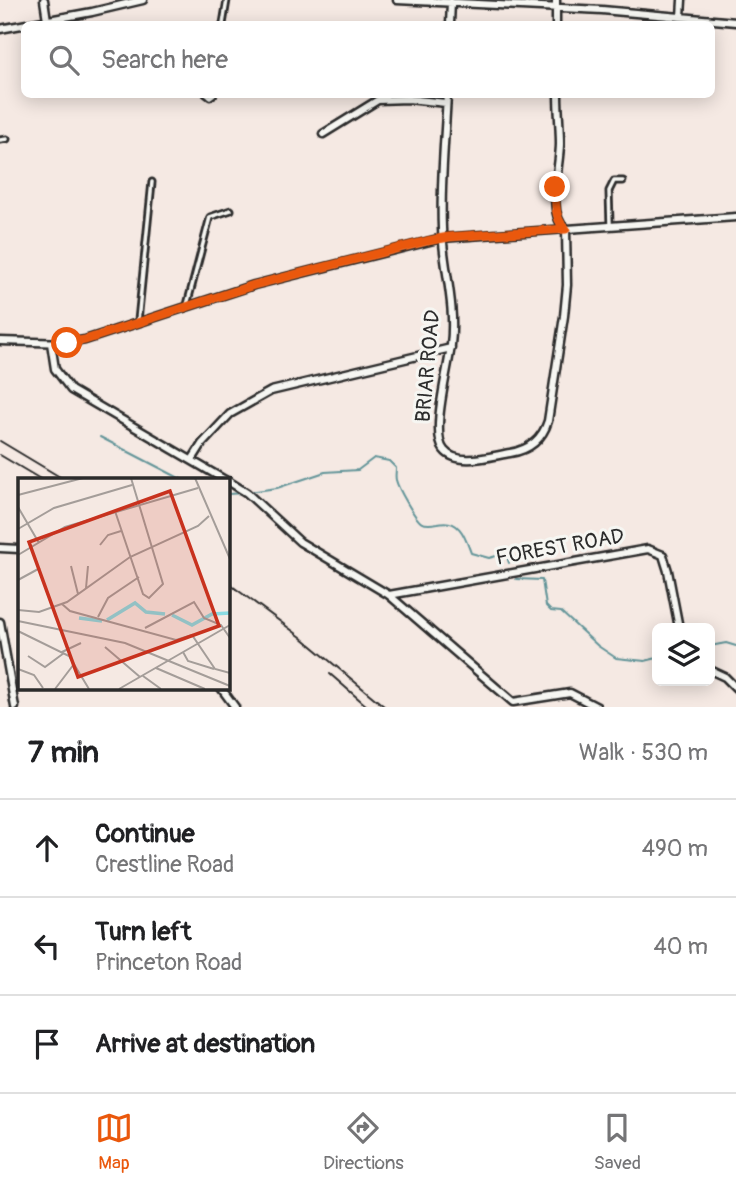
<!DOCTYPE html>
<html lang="en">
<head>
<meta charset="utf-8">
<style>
	body { margin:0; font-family:Pangolin,sans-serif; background:#f2f2f2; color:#202124 }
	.controls { position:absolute; right:21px; bottom:21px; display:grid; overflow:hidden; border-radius:10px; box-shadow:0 4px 18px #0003 }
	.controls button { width:63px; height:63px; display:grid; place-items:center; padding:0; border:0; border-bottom:2px solid #e0e0e0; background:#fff; color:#202124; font:35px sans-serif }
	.stop { position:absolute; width:21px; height:21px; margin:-16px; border:5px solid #ea580c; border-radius:50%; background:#fff }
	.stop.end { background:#ea580c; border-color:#fff; box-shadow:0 2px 7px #0008 }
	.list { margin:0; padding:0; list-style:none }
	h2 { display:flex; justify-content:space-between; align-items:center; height:91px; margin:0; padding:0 28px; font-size:30px }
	h2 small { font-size:23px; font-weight:400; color:#757577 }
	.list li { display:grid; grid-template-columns:46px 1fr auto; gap:21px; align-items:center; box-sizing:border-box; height:98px; padding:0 28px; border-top:2px solid #e0e0e0 }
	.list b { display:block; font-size:26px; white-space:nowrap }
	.list p { margin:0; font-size:23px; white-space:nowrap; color:#757577 }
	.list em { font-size:23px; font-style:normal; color:#757577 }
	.icon { flex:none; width:38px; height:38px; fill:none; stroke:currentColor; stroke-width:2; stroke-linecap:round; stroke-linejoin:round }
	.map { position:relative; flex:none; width:736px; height:707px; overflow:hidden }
	.search { position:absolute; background:#fff; box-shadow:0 4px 18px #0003; left:21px; right:21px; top:21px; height:77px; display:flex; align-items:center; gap:18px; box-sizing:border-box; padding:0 24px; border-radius:10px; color:#757577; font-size:26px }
	.sheet { height:385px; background:#fff }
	nav { display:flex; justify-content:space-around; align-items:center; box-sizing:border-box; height:98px; border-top:2px solid #e0e0e0; background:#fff; font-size:19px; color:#757577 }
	nav a { display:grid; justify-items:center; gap:4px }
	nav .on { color:#ea580c }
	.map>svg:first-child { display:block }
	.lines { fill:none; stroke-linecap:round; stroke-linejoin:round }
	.stream { stroke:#649599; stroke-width:2 }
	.lane-casing { stroke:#2b2b2b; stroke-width:9 }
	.street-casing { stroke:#2b2b2b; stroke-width:11 }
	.lane { stroke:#f6f6f2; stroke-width:3.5 }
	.street { stroke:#f6f6f2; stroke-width:6 }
	.rail { stroke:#2b2b2b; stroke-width:2 }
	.route { stroke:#ea580c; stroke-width:9 }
	.labels { text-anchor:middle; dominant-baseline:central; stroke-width:6; stroke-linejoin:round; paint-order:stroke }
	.street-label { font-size:21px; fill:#2b2b2b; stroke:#f6f6f2 }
	.inset-river { fill:none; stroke:#8adbe2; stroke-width:3.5 }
	.inset-road { fill:none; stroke:#a49d99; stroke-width:2 }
	.view { fill:#c8321e; fill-opacity:0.15; stroke:#c8321e; stroke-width:3.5 }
	.inset-edge { fill:none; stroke:#2b2b2b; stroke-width:3.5 }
</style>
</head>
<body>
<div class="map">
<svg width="736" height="707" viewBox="0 0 736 707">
	<rect width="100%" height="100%" fill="#f5e9e3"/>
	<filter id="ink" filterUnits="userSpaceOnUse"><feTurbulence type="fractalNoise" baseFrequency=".0143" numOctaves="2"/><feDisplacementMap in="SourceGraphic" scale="14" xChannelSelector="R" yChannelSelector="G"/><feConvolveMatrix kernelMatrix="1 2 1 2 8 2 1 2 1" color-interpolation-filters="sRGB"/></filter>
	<g filter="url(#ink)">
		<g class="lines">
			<path class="stream" d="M100,437L183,480
				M249,492L277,488L325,472L358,470L374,458L389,461L396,468C396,472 395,476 396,480C398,488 415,519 422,523C428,525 433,524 438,523C460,518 465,537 471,553L489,558L500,555L507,557L509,563
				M228,494L244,493
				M516,579L542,580L546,606L551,611L561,612L598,646L616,658L645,661L657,658
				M710,646L726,643L736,646"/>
			<defs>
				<path id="lane" d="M223,24L227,0
					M206,94L210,97L214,94
					M0,140L7,139
					M610,224L609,191L614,181H623
					M187,305L210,217L231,210
					M138,321L152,182"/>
				<path id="street" d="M44,0L47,20
					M397,0L602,10L736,22
					M681,17L682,0
					M450,24L451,2
					M556,24V0
					M0,29L92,12L143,0
					M447,94C445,139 440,184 442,228C443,268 456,302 451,345C449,367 430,433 444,450C457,467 491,456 510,453C529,450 542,440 548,421L564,316L567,285L566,229C546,215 560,166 560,144C560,128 558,111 558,94
					M323,134L378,100L408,99L446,103
					M0,341L67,343L85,340L254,285L442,238L736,217
					M51,343L55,369L71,390L225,480
					M192,460L202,444L230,414L271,391L451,348
					M228,481L247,493L300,542L389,595L513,702L570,693L597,707
					M0,548L19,549
					M389,595L648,549L663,555L668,571L679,628
					M0,622L15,707
					M710,670L725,677L736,688
					M221,688L235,707"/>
			</defs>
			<use href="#lane" class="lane-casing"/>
			<use href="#street" class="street-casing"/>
			<use href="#lane" class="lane"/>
			<use href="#street" class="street"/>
			<path class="rail" d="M0,441L65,480
				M0,455L42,480
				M228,583L301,637L385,707
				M330,674L368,707"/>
		</g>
	</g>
	<g class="lines" filter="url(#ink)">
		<path class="route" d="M67,343L85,340L254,285L427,241L449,237L566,229C554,220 556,201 555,187"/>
	</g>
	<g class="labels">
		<g class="street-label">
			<text transform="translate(428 366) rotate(-85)">BRIAR ROAD</text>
			<text transform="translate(560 547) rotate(-10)">FOREST ROAD</text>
		</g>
	</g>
	<g transform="translate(18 478)">
		<rect width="212" height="212" fill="#f5e9e3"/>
		<path class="inset-river" d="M154,137L174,147L194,136L212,135M61,140L84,143M89,142L117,125L128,134L147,136"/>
		<path class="inset-road" d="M177,0L212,81M0,17L65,0M0,29L21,65M97,33L125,116L131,120L145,106L113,0M0,51L36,30L114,7M82,67L90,57L103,53M0,77L47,49L180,10M53,88L60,116M0,102L22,90M68,110L70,88M44,126L52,133L158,162L174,157L197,191L212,195M0,132L21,134L49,124L112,79L180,48L191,38M80,139L90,120L121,99M0,143L107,165L212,208M127,150L176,124L186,140L203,147L212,160M0,153L51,178L71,211M87,169L122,199M44,174L63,165M165,174L170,183L196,191M10,178L27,189L46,175M138,190L187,211M0,191L16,197L25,210M125,198L143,211M37,211L56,186M101,211L212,147"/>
		<path class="view" d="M152,13L201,148L60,199L11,64Z"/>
		<rect width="212" height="212" class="inset-edge"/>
	</g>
</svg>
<div class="controls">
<button><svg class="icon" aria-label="layers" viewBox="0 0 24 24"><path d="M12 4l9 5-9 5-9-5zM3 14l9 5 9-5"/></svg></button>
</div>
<div class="stop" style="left:67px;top:343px"></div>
<div class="stop end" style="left:555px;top:187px"></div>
<div class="search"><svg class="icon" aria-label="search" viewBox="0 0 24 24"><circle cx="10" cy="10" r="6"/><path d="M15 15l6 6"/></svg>Search here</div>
</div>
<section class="sheet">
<h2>7 min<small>Walk · 530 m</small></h2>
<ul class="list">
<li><svg class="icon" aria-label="ahead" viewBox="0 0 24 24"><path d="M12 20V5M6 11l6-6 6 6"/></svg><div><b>Continue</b><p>Crestline Road</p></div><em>490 m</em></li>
<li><svg class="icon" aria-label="left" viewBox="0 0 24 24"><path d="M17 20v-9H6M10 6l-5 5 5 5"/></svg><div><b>Turn left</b><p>Princeton Road</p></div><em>40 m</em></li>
<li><svg class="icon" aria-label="arrive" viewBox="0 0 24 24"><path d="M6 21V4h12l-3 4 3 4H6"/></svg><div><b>Arrive at destination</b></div></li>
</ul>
</section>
<nav>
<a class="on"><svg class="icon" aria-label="map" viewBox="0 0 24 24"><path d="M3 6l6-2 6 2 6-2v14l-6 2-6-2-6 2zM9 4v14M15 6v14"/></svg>Map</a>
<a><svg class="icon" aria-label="directions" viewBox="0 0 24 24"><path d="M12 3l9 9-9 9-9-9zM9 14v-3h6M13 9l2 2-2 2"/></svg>Directions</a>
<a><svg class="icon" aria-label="saved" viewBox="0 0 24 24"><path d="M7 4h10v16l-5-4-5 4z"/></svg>Saved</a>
</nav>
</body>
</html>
